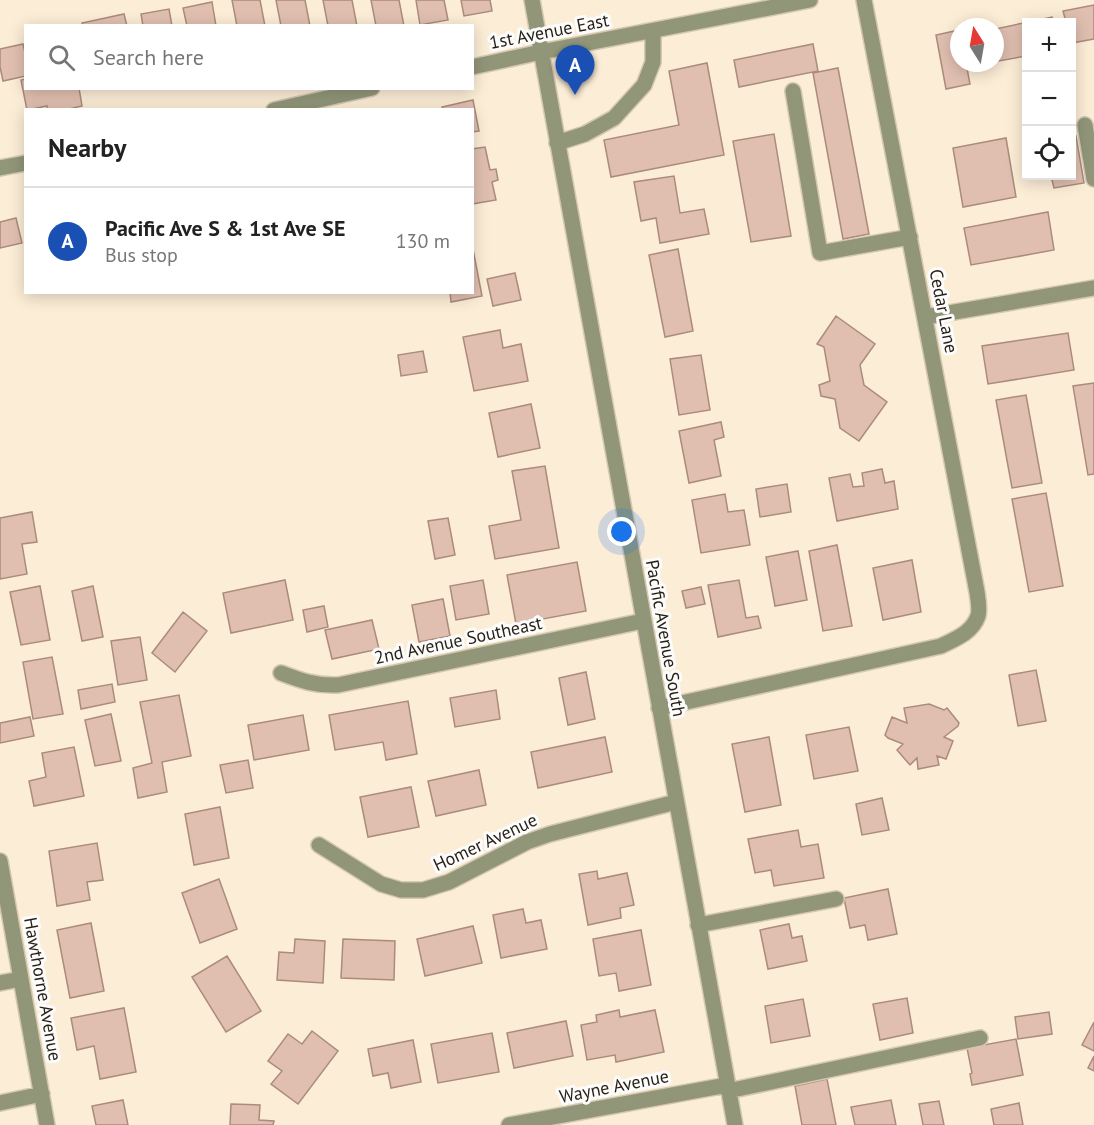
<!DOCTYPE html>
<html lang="en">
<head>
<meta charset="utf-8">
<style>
	body { margin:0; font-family:"PT Sans",sans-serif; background:#f2f2f2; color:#222 }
	.controls { position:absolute; right:18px; top:18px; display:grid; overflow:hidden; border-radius:0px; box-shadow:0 3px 15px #0003 }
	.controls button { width:54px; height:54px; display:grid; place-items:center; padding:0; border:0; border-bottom:2px solid #e0e0e0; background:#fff; color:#222; font:30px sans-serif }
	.compass { position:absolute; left:950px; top:18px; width:54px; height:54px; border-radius:50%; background:#fff; box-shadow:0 3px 15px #0003; rotate:349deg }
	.you { position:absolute; left:622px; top:532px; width:21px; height:21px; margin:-15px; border:4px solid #fff; border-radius:50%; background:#1a73e8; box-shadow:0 0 0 9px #1a73e833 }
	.badge { display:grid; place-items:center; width:39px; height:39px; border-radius:50%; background:#7c3aed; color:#fff; font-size:20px; font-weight:700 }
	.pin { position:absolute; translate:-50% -50px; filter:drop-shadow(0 2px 3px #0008) }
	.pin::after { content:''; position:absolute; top:32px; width:21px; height:18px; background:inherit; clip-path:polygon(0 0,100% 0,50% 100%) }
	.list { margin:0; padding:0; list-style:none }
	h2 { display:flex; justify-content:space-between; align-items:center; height:78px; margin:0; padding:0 24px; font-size:26px }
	h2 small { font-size:20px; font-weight:400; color:#767676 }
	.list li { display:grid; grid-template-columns:39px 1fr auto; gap:18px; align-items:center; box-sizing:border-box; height:108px; padding:0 24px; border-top:2px solid #e0e0e0 }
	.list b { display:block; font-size:22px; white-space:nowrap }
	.list p { margin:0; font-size:20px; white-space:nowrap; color:#767676 }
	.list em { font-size:20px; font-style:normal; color:#767676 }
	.icon { flex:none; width:33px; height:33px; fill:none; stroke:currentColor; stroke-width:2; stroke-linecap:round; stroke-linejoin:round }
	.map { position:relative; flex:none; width:1094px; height:1125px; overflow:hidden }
	.search { position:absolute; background:#fff; box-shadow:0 3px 15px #0003; left:24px; top:24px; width:450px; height:66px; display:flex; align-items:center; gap:15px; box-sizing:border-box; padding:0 21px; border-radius:0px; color:#767676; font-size:22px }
	.panel { position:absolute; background:#fff; box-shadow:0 3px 15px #0003; left:24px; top:108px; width:450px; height:186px; border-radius:0px }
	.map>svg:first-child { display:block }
	.building { fill:#e0bfb0; stroke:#ab8b7d; stroke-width:1.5 }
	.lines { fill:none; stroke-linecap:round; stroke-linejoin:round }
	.minor-casing { stroke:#d5c8b3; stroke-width:18 }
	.minor { stroke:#919679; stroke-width:15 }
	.labels { text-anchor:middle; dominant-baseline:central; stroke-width:6; stroke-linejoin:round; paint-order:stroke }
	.street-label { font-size:18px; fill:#261f14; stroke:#fcfcfc }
</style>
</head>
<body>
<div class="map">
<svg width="1094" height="1125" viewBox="0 0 1094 1125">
	<rect width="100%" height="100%" fill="#fcedd6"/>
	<path class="building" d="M232,0H260L265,26H237Z
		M276,0H305L310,26H281Z
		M323,0H352L357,26H328Z
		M371,0H399L404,26H376Z
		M416,0H444L448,20L420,25Z
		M461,0H490L492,11L464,16Z
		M212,2L216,26H187L183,8Z
		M1094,5V39L1072,43V22H1066L1063,11Z
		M169,9L172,26H143L141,14Z
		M124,14L127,26H83L82,23Z
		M1052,17L1054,22H1026V56L999,61L995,43V29Z
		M959,30V63H966L970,84L946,89L936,35Z
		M23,44L26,57V76L3,81L0,67V49Z
		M813,44L818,71L739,87L734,60Z
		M707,63L724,155L611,177L604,140L679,125L669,71Z
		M838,68L869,234L843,239L813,73Z
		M26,79V88H79L82,106L65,110H47V106L27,110L21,80Z
		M473,100L479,131L472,132V110H443L442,107Z
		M774,134L791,236L751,242L733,141Z
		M1076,136L1084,183L1054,188L1051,176H1072V137Z
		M1006,138L1016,197L963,207L953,148Z
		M485,147L490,170L496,169L498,180L492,182L496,200L472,204V149Z
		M674,176L680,213L704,209L709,234L660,243L656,218L641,221L634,182Z
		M1048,212L1054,250L971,265L964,228Z
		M16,218L22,243L0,248V222Z
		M472,244L482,296L451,302L450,292H472Z
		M678,249L693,331L665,337L649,255Z
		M515,273L521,300L493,306L487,279Z
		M836,316L875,344L860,365L864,385L887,402L859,441L840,428L835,399L821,396L819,385L830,381L824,347L817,344Z
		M500,330L503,348L521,344L528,381L474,391L463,337Z
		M1068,333L1074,370L988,384L982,346Z
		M423,351L427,372L401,376L398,355Z
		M701,355L710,410L679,415L670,359Z
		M1094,383V474L1088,475L1073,386Z
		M1026,395L1042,483L1012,488L996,400Z
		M531,404L540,448L498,457L489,413Z
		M721,422L724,437L714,440L721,476L689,483L679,431Z
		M545,466L559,548L495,559L489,526L521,520L512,471Z
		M882,469L885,483L894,481L898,509L837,521L829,478L850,474L853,487L864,486L862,473Z
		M787,484L791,512L760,517L756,489Z
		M1046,493L1063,586L1029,592L1012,499Z
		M725,494L728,512L744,510L750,545L701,553L692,500Z
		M32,512L37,542L22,544L27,574L0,579V518Z
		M448,518L455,555L435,559L428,521Z
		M837,545L852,626L823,631L809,551Z
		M798,551L807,600L775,606L766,557Z
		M912,560L921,612L883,620L873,568Z
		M577,562L586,611L516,624L507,575Z
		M285,580L293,620L231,633L223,593Z
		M483,580L489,614L456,620L450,586Z
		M739,580L746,618L758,616L761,628L718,637L708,585Z
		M40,586L50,640L21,645L10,592Z
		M93,586L103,637L82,641L72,591Z
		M701,587L705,604L686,608L682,591Z
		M443,599L450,636L419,642L412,605Z
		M324,606L328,627L307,632L303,610Z
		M183,612L207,631L175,672L152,653Z
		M372,620L379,649L332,659L325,630Z
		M140,637L147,680L118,685L111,641Z
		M52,657L63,714L33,719L23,662Z
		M1036,670L1046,721L1018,726L1009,675Z
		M586,672L595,719L568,725L559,678Z
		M112,684L115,702L81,709L78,690Z
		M496,690L500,719L455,727L450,698Z
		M179,695L191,756L162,762L167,792L138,798L133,768L152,763L140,702Z
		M408,701L417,754L386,760L383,742L335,750L329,715Z
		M929,704L944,710L947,708L959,723L958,726L944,737L953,741L946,759L937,756L939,765L918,769L917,758L910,765L897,750L903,744L888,738L885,735L892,717L907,723L904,708Z
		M111,714L121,761L95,766L85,720Z
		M303,715L309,750L254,760L248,725Z
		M30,717L34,736L0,743V723Z
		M849,727L858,771L814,779L806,735Z
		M605,737L612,772L538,788L531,752Z
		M769,737L781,805L745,812L732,744Z
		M74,747L84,796L34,806L29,781L46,777L42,753Z
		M248,760L253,788L226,793L220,765Z
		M479,770L486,805L436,816L428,781Z
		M411,787L419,827L368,837L360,797Z
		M882,798L889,830L862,835L856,804Z
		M220,807L229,858L194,865L185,814Z
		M798,830L801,847L818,844L824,878L774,886L771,870L755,873L748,839Z
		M97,843L103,880L87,882L90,900L57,906L49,851Z
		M597,871L598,879L627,873L634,905L620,908L621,918L588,925L579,874Z
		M219,879L237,929L200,943L182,893Z
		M888,889L897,934L868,940L865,925L850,928L844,898Z
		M523,909L526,923L541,920L547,949L501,958L493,915Z
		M91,923L104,991L70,998L57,930Z
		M789,924L792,938L802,936L807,961L768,969L760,930Z
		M473,926L482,963L425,976L417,939Z
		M641,930L651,985L619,991L616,973L599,976L593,939Z
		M295,939L325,941L323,983L277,980L279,952L294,953Z
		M343,939L395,941L394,980L341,978Z
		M227,956L261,1011L226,1032L192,977Z
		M907,998L913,1033L880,1040L873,1004Z
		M803,999L810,1036L771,1043L765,1006Z
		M124,1008L136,1072L100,1079L94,1046L77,1050L71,1018Z
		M619,1010L620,1017L655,1010L664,1052L616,1062L615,1055L587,1060L581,1025L597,1022L596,1015Z
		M1049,1012L1052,1034L1018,1039L1015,1017Z
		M566,1021L573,1056L514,1068L507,1033Z
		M1094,1022V1051L1082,1045Z
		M312,1031L338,1051L298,1104L271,1084L282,1071L268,1061L288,1034L302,1044Z
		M492,1033L499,1072L438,1083L431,1044Z
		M1016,1039L1023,1075L972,1085L970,1074L972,1073L967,1048Z
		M413,1040L421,1082L391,1088L388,1073L373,1076L368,1049Z
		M1094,1056V1071L1088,1068Z
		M827,1079L836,1125H802L795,1086Z
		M123,1100L128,1125H96L92,1106Z
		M891,1100L896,1125H855L851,1107Z
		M939,1101L944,1125H923L919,1104Z
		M1019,1103L1023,1125H994L991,1109Z
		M231,1104L260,1105L259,1120L274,1121L273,1125H230Z"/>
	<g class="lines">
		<defs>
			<path id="minor" d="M532,0L735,1125
				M472,67L541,52L810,0
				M793,91L820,253L910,237
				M274,110L372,88
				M1085,125L1094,179
				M557,143L585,134L614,118L644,85L653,62V31
				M0,168L26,163
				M925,317L1094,288
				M281,673C302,681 316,686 338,685L643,621
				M659,708L941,646C955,639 972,633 978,616C980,610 978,599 977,592L864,0
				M319,845L381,884L401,890H423L449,882L527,842L550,834L676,802
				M0,861L47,1125
				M698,925L836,899
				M0,983L21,979
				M728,1091L980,1038
				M0,1103L42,1094
				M509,1125L727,1085"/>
		</defs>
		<use href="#minor" class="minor-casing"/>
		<use href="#minor" class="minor"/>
	</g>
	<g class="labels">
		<g class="street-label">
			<text transform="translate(549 31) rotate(-11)">1st Avenue East</text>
			<text transform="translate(944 311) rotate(79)">Cedar Lane</text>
			<text transform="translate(666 638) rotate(80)">Pacific Avenue South</text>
			<text transform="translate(458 640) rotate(-12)">2nd Avenue Southeast</text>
			<text transform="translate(485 842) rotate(-25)">Homer Avenue</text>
			<text transform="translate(43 989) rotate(80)">Hawthorne Avenue</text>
			<text transform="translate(614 1086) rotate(-11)">Wayne Avenue</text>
		</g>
	</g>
</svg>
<div class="controls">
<button>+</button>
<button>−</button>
<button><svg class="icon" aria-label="locate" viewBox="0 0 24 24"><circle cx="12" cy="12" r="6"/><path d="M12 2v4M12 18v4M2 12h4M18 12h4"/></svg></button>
</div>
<svg class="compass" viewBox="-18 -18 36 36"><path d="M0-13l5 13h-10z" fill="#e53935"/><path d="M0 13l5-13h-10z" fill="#767676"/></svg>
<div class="you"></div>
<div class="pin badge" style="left:575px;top:95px;background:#1a4fb4">A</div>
<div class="search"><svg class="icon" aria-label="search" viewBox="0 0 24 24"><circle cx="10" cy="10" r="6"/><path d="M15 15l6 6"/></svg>Search here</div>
<section class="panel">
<h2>Nearby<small></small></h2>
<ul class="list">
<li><span class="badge" style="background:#1a4fb4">A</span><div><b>Pacific Ave S &amp; 1st Ave SE</b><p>Bus stop</p></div><em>130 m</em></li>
</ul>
</section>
</div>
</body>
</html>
